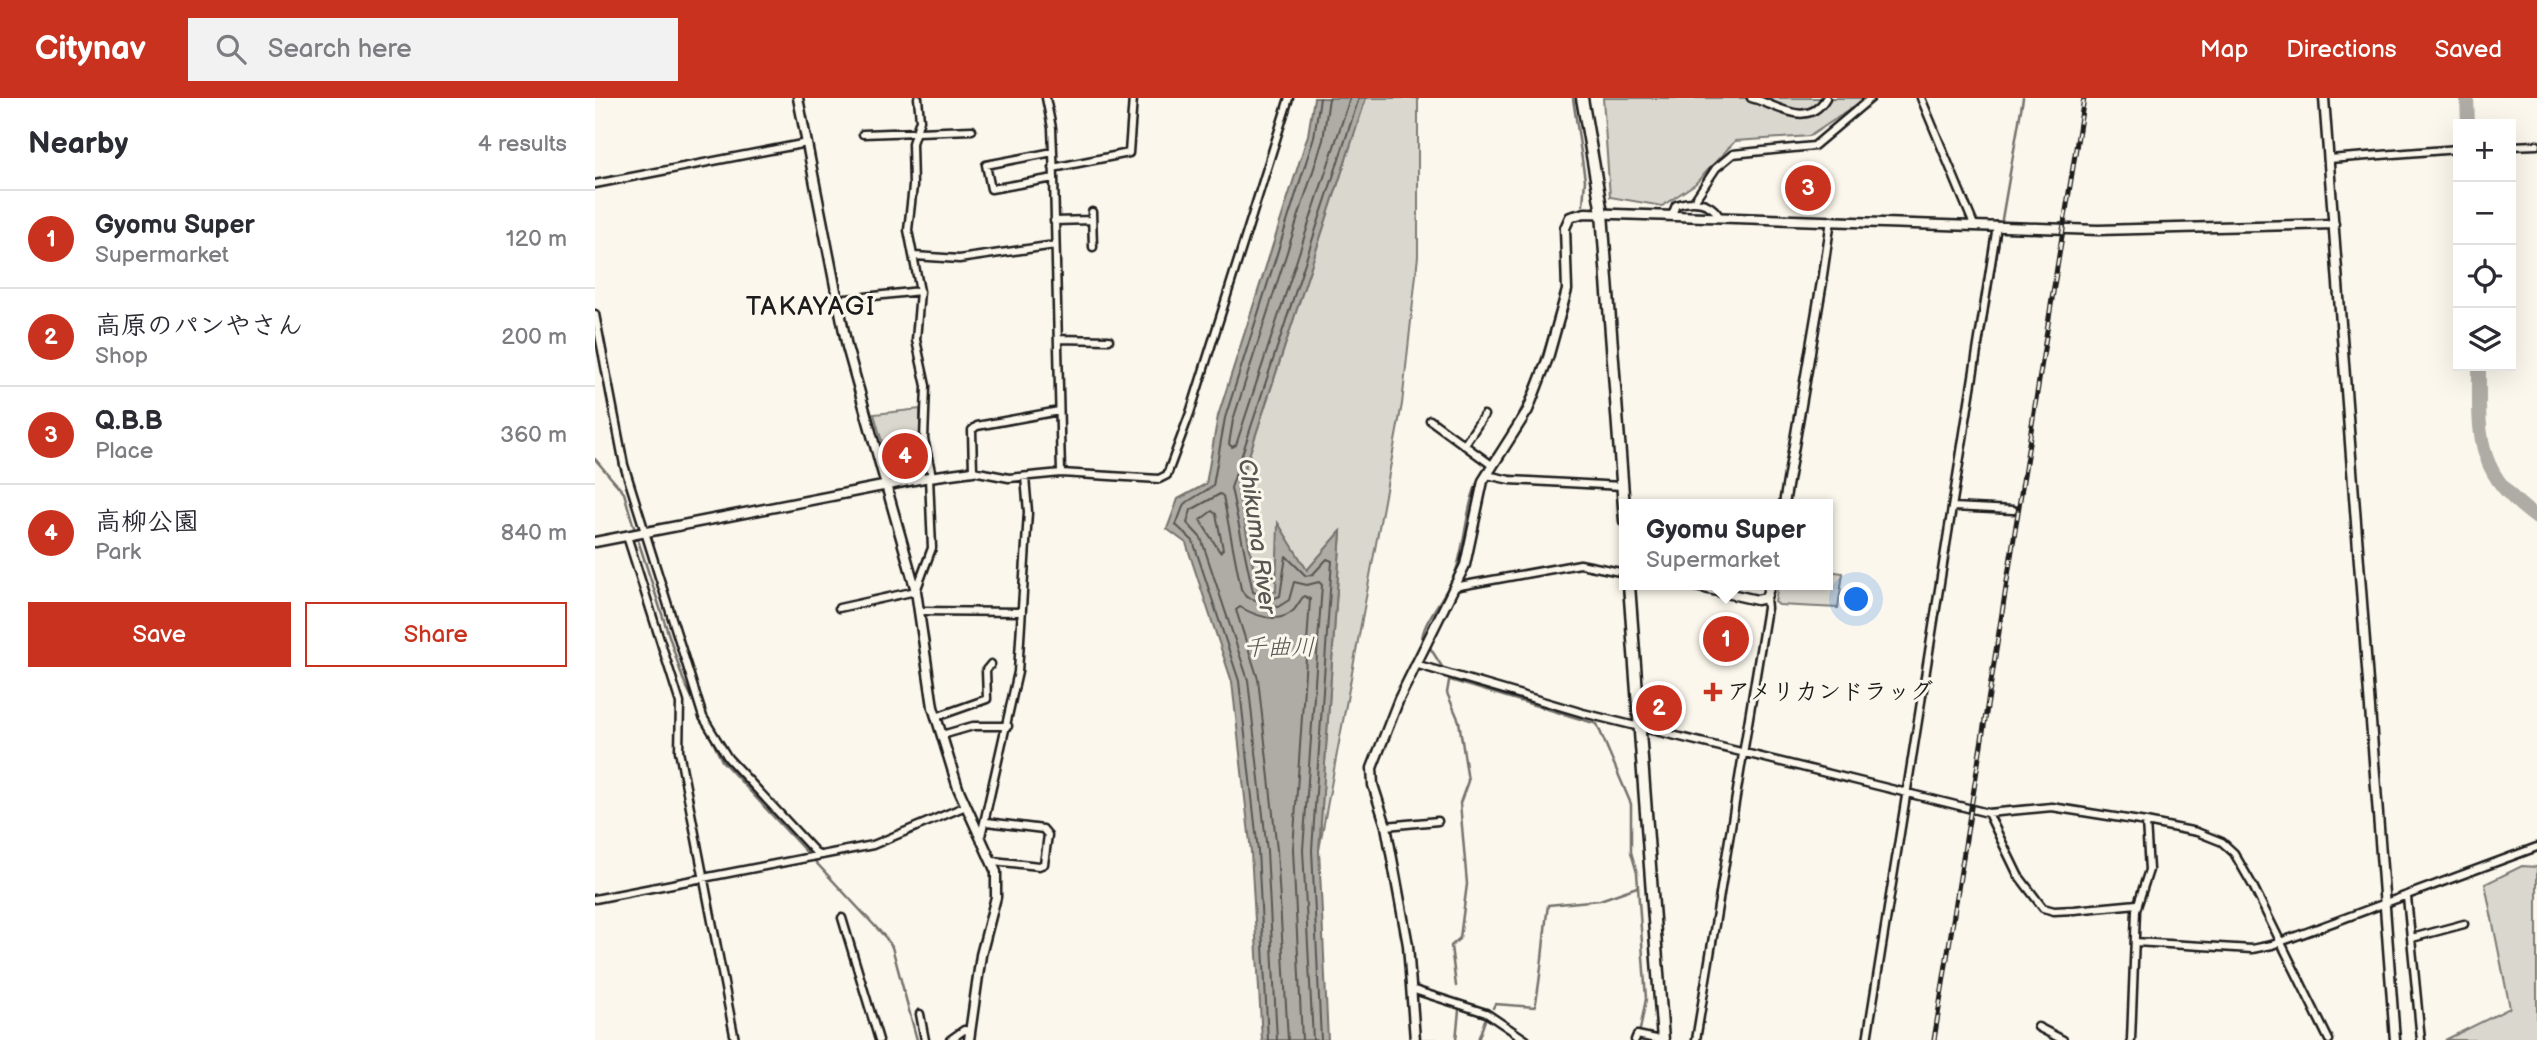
<!DOCTYPE html>
<html lang="en">
<head>
<meta charset="utf-8">
<style>
	body { margin:0; font-family:"Balsamiq Sans","Klee One",sans-serif; background:#f2f2f3; color:#2b2b33 }
	.controls { position:absolute; right:21px; top:21px; display:grid; overflow:hidden; border-radius:0px; box-shadow:0 7px 28px #0002 }
	.controls button { width:63px; height:63px; display:grid; place-items:center; padding:0; border:0; border-bottom:2px solid #e1e1e2; background:#fff; color:#2b2b33; font:35px sans-serif }
	.you { position:absolute; left:1262px; top:502px; width:24px; height:24px; margin:-18px; border:5px solid #fff; border-radius:50%; background:#1a73e8; box-shadow:0 0 0 10px #1a73e833 }
	.badge { display:grid; place-items:center; width:46px; height:46px; border-radius:50%; background:#c8321e; color:#fff; font-size:23px; font-weight:700 }
	.pin { position:absolute; translate:-50% -50%; border:4px solid #fff; box-shadow:0 2px 7px #0006 }
	.popup { position:absolute; left:1024px; top:401px; width:214px; height:91px; box-sizing:border-box; display:grid; place-content:center; border-radius:0px; background:#fff; filter:drop-shadow(0 2px 5px #0005); font-size:23px; white-space:nowrap; color:#7c7c81 }
	.popup b { font-size:26px; color:#2b2b33 }
	.popup::after { content:''; position:absolute; left:50%; top:100%; margin-left:-14px; border:14px solid transparent; border-top-color:#fff }
	.list { margin:0; padding:0; list-style:none }
	h2 { display:flex; justify-content:space-between; align-items:center; height:91px; margin:0; padding:0 28px; font-size:30px }
	h2 small { font-size:23px; font-weight:400; color:#7c7c81 }
	.list li { display:grid; grid-template-columns:46px 1fr auto; gap:21px; align-items:center; box-sizing:border-box; height:98px; padding:0 28px; border-top:2px solid #e1e1e2 }
	.list b { display:block; font-size:26px; white-space:nowrap }
	.list p { margin:0; font-size:23px; white-space:nowrap; color:#7c7c81 }
	.list em { font-size:23px; font-style:normal; color:#7c7c81 }
	.actions { display:flex; gap:14px; padding:21px 28px }
	.actions a { flex:1; padding:16px 0; border:2px solid #c8321e; border-radius:0px; text-align:center; font-size:24px; color:#c8321e }
	.actions .main { background:#c8321e; color:#fff }
	.icon { flex:none; width:38px; height:38px; fill:none; stroke:currentColor; stroke-width:2; stroke-linecap:round; stroke-linejoin:round }
	.map { position:relative; flex:none; width:1942px; height:942px; overflow:hidden }
	header { display:flex; align-items:center; gap:42px; box-sizing:border-box; height:98px; padding:0 35px; background:#c8321e; color:#fff }
	header strong { font-size:33px }
	nav { display:flex; gap:38px; margin-inline-start:auto; font-size:24px }
	.search { width:490px; height:63px; background:#f2f2f3; display:flex; align-items:center; gap:18px; box-sizing:border-box; padding:0 24px; border-radius:0px; color:#7c7c81; font-size:26px }
	main { display:flex }
	aside { flex:1; background:#fff }
	.map>svg:first-child { display:block }
	.green { fill:#dad7ce; stroke:#7b7a75; stroke-width:2 }
	.water { fill:#afaca5; stroke:#74726e; stroke-width:2 }
	.lines { fill:none; stroke-linecap:round; stroke-linejoin:round }
	.shore { stroke:#575653; stroke-width:2 }
	.stream { stroke:#74726e; stroke-width:2.5 }
	.river { stroke:#afaca5; stroke-width:14 }
	.minor-casing { stroke:#1c1c1c; stroke-width:11 }
	.tertiary-casing { stroke:#1c1c1c; stroke-width:13 }
	.primary-casing { stroke:#1c1c1c; stroke-width:15 }
	.minor { stroke:#fbf7ec; stroke-width:6 }
	.tertiary { stroke:#fbf7ec; stroke-width:8 }
	.primary { stroke:#fbf7ec; stroke-width:10 }
	.rail-casing { stroke:#1c1c1c; stroke-width:5 }
	.rail { stroke:#fbf7ec; stroke-width:2.5; stroke-dasharray:8; stroke-linecap:butt }
	.poi-dot { fill:#c8321e; stroke:#fbf7ec; stroke-width:2.5 }
	.labels { text-anchor:middle; dominant-baseline:central; stroke-width:6; stroke-linejoin:round; paint-order:stroke }
	.poi-label { font-size:23px; font-weight:bold; fill:#1c1c1c; stroke:#fbf7ec; text-anchor:start }
	.water-label { font-size:24px; font-style:italic; fill:#575653; stroke:#fbf7ec }
	.quarter-label { font-size:26px; letter-spacing:2px; fill:#1c1c1c; stroke:#fbf7ec }
</style>
</head>
<body>
<header>
<strong>Citynav</strong>
<div class="search"><svg class="icon" aria-label="search" viewBox="0 0 24 24"><circle cx="10" cy="10" r="6"/><path d="M15 15l6 6"/></svg>Search here</div>
<nav><a>Map</a><a>Directions</a><a>Saved</a></nav>
</header>
<main>
<aside>
<h2>Nearby<small>4 results</small></h2>
<ul class="list">
<li><span class="badge">1</span><div><b>Gyomu Super</b><p>Supermarket</p></div><em>120 m</em></li>
<li><span class="badge">2</span><div><b>高原のパンやさん</b><p>Shop</p></div><em>200 m</em></li>
<li><span class="badge">3</span><div><b>Q.B.B</b><p>Place</p></div><em>360 m</em></li>
<li><span class="badge">4</span><div><b>高柳公園</b><p>Park</p></div><em>840 m</em></li>
</ul>
<div class="actions"><a class="main">Save</a><a>Share</a></div>
</aside>
<div class="map">
<svg width="1942" height="942" viewBox="0 0 1942 942">
	<rect width="100%" height="100%" fill="#fbf7ec"/>
	<filter id="ink" filterUnits="userSpaceOnUse"><feTurbulence type="fractalNoise" baseFrequency=".0143" numOctaves="2"/><feDisplacementMap in="SourceGraphic" scale="14" xChannelSelector="R" yChannelSelector="G"/><feConvolveMatrix kernelMatrix="1 2 1 2 8 2 1 2 1" color-interpolation-filters="sRGB"/></filter>
	<g filter="url(#ink)">
		<path class="green" d="M771,0H823V158L807,306L724,752L746,434L712,473L684,427L681,495L662,488L643,391Z
			M1008,0H1272L1215,38L1140,43L1100,86L1067,108L1015,99Z
			M325,311V340L332,375L298,382L279,316Z
			M1233,473L1248,475L1243,510L1184,507L1180,504L1183,487H1232Z
			M1927,768L1942,769V942H1850L1915,910L1890,786Z"/>
		<path class="water" d="M719,0H771L643,391L662,488L681,494L683,425L712,472L746,433L724,752L733,942H667L656,754L637,584L591,445L572,431L583,401L611,386L623,318L713,37Z"/>
		<g class="lines">
			<path class="shore" d="M734,0L728,42L638,322L634,346L637,349L641,347L755,0
				M617,413L621,416L628,451L625,454L605,422Z
				M673,942L663,753L644,583L598,443L581,427L589,406L618,388L630,320L719,39L725,0
				M682,942L672,753L653,582L606,440L592,425L596,412L625,396L628,398L646,491L651,499L683,509L694,502L699,484L712,487L724,484L727,487L708,752L718,942
				M693,942L682,752L663,581L641,512L645,509C661,518 684,527 699,512C703,507 705,502 709,498L715,501L698,751L707,942
				M726,942L717,752L737,463L732,461L718,476L711,478L691,458L685,498L677,501L658,494L636,390L764,0"/>
			<path class="stream" d="M978,0L990,82L988,107
				M1407,121L1428,0
				M0,361L29,395L40,433
				M895,361C935,312 951,250 968,189
				M42,439L88,581L127,663L291,840L297,849L322,942
				M827,545C825,526 852,497 859,478C873,443 869,400 891,369
				M834,548L849,572
				M851,577L855,582L1002,626L1036,706V754L1042,775L1051,901L1043,942
				M854,583L852,595L864,623L873,683L865,705L872,786L865,840L856,848L861,888
				M898,910L900,906L940,909C947,875 948,842 953,807L1005,802L1042,789
				M1279,914L1405,136
				M825,942H842
				M861,942L864,912
				M883,942L890,922
				M1275,942L1277,931"/>
			<path class="river" d="M1872,0L1873,26
				M1884,268C1884,338 1879,374 1942,420"/>
			<defs>
				<path id="minor" d="M323,0L325,22L317,45L318,88L313,132L325,193L321,242L331,288L329,341L337,378
					M451,0L457,30L459,80L466,375
					M1156,0C1181,6 1212,32 1231,0
					M1326,0L1379,127
					M268,36L377,32
					M1916,48L1942,47
					M458,54L391,67L396,91L459,80
					M1734,61L1863,51
					M458,70L534,55L538,0
					M0,86L212,45
					M1099,103L1121,70L1138,56L1219,48L1276,0
					M497,114L498,149
					M1077,117L1081,107C1097,102 1114,102 1124,118
					M459,123L497,122
					M320,158L364,161L460,147
					M1227,184L1236,122
					M242,202L325,193
					M0,216L29,367L108,619L133,660L223,757
					M463,241L514,242
					M464,313L382,328L377,332L378,373L414,380L466,375L564,381L572,377L595,315L694,0
					M835,322L898,368
					M870,346L889,317
					M892,377L915,382L1027,388
					M1358,409L1418,412
					M32,438L85,605L84,653L140,942
					M859,489L985,466L1030,475
					M244,510L321,493L337,450L334,379
					M324,513L427,514
					M820,566L988,615L1393,715L1457,709L1551,724L1602,734L1627,744L1639,755L1658,788L1734,942
					M341,619L392,601L391,572L396,566
					M347,637L378,628H413
					M1393,715L1423,777L1448,810L1459,813L1479,812L1542,806
					M392,724L448,731L453,737L449,766L444,768L398,763
					M791,728L843,723
					M386,738L423,574L433,414L430,379
					M1812,799L1826,942
					M0,801L278,747L371,708
					M247,820L284,942
					M1817,840L1869,826
					M1540,844L1657,851L1677,847L1942,749
					M816,891L891,915L931,942
					M325,916L330,942
					M1443,929L1468,942
					M355,942L369,932L375,933
					M1040,942L1042,937L1066,942
					M1101,942L1172,510L1171,500
					M1272,942L1402,128
					M1536,942L1541,812L1554,772L1551,724"/>
				<path id="tertiary" d="M203,0L252,249L321,493L338,609L363,690L401,774V799L386,857L374,942
					M1729,0L1800,942
					M1189,406L1227,184
					M0,444L334,379L378,373
					M1096,487L1162,502L1171,500L1175,487
					M820,942L813,847L791,728L778,687L777,670L804,601L870,467L888,383L933,312L953,260L972,192L970,130L975,119L990,115L1503,132L1739,126"/>
				<path id="primary" d="M987,0L1007,115L1030,423
					M1034,487L1068,942"/>
			</defs>
			<use href="#minor" class="minor-casing"/>
			<use href="#tertiary" class="tertiary-casing"/>
			<use href="#primary" class="primary-casing"/>
			<use href="#minor" class="minor"/>
			<use href="#tertiary" class="tertiary"/>
			<use href="#primary" class="primary"/>
			<defs>
				<path id="rail" d="M1339,942L1489,0"/>
			</defs>
			<use href="#rail" class="rail-casing"/>
			<use href="#rail" class="rail"/>
		</g>
	</g>
	<path class="poi-dot" d="M1114.5 583.5h7v7h7v7h-7v7h-7v-7h-7v-7h7z"/>
	<g class="labels">
		<g class="poi-label">
			<text x="1132" y="594">アメリカンドラッグ</text>
		</g>
		<g class="water-label">
			<text transform="translate(662 438) rotate(82)">Chikuma River</text>
			<text x="684" y="549">千曲川</text>
		</g>
		<g class="quarter-label">
			<text x="216" y="209">TAKAYAGI</text>
		</g>
	</g>
</svg>
<div class="controls">
<button>+</button>
<button>−</button>
<button><svg class="icon" aria-label="locate" viewBox="0 0 24 24"><circle cx="12" cy="12" r="6"/><path d="M12 2v4M12 18v4M2 12h4M18 12h4"/></svg></button>
<button><svg class="icon" aria-label="layers" viewBox="0 0 24 24"><path d="M12 4l9 5-9 5-9-5zM3 14l9 5 9-5"/></svg></button>
</div>
<div class="you"></div>
<div class="pin badge" style="left:1131px;top:541px">1</div>
<div class="popup"><b>Gyomu Super</b>Supermarket</div>
<div class="pin badge" style="left:1064px;top:610px">2</div>
<div class="pin badge" style="left:1213px;top:90px">3</div>
<div class="pin badge" style="left:310px;top:358px">4</div>
</div>
</main>
</body>
</html>
